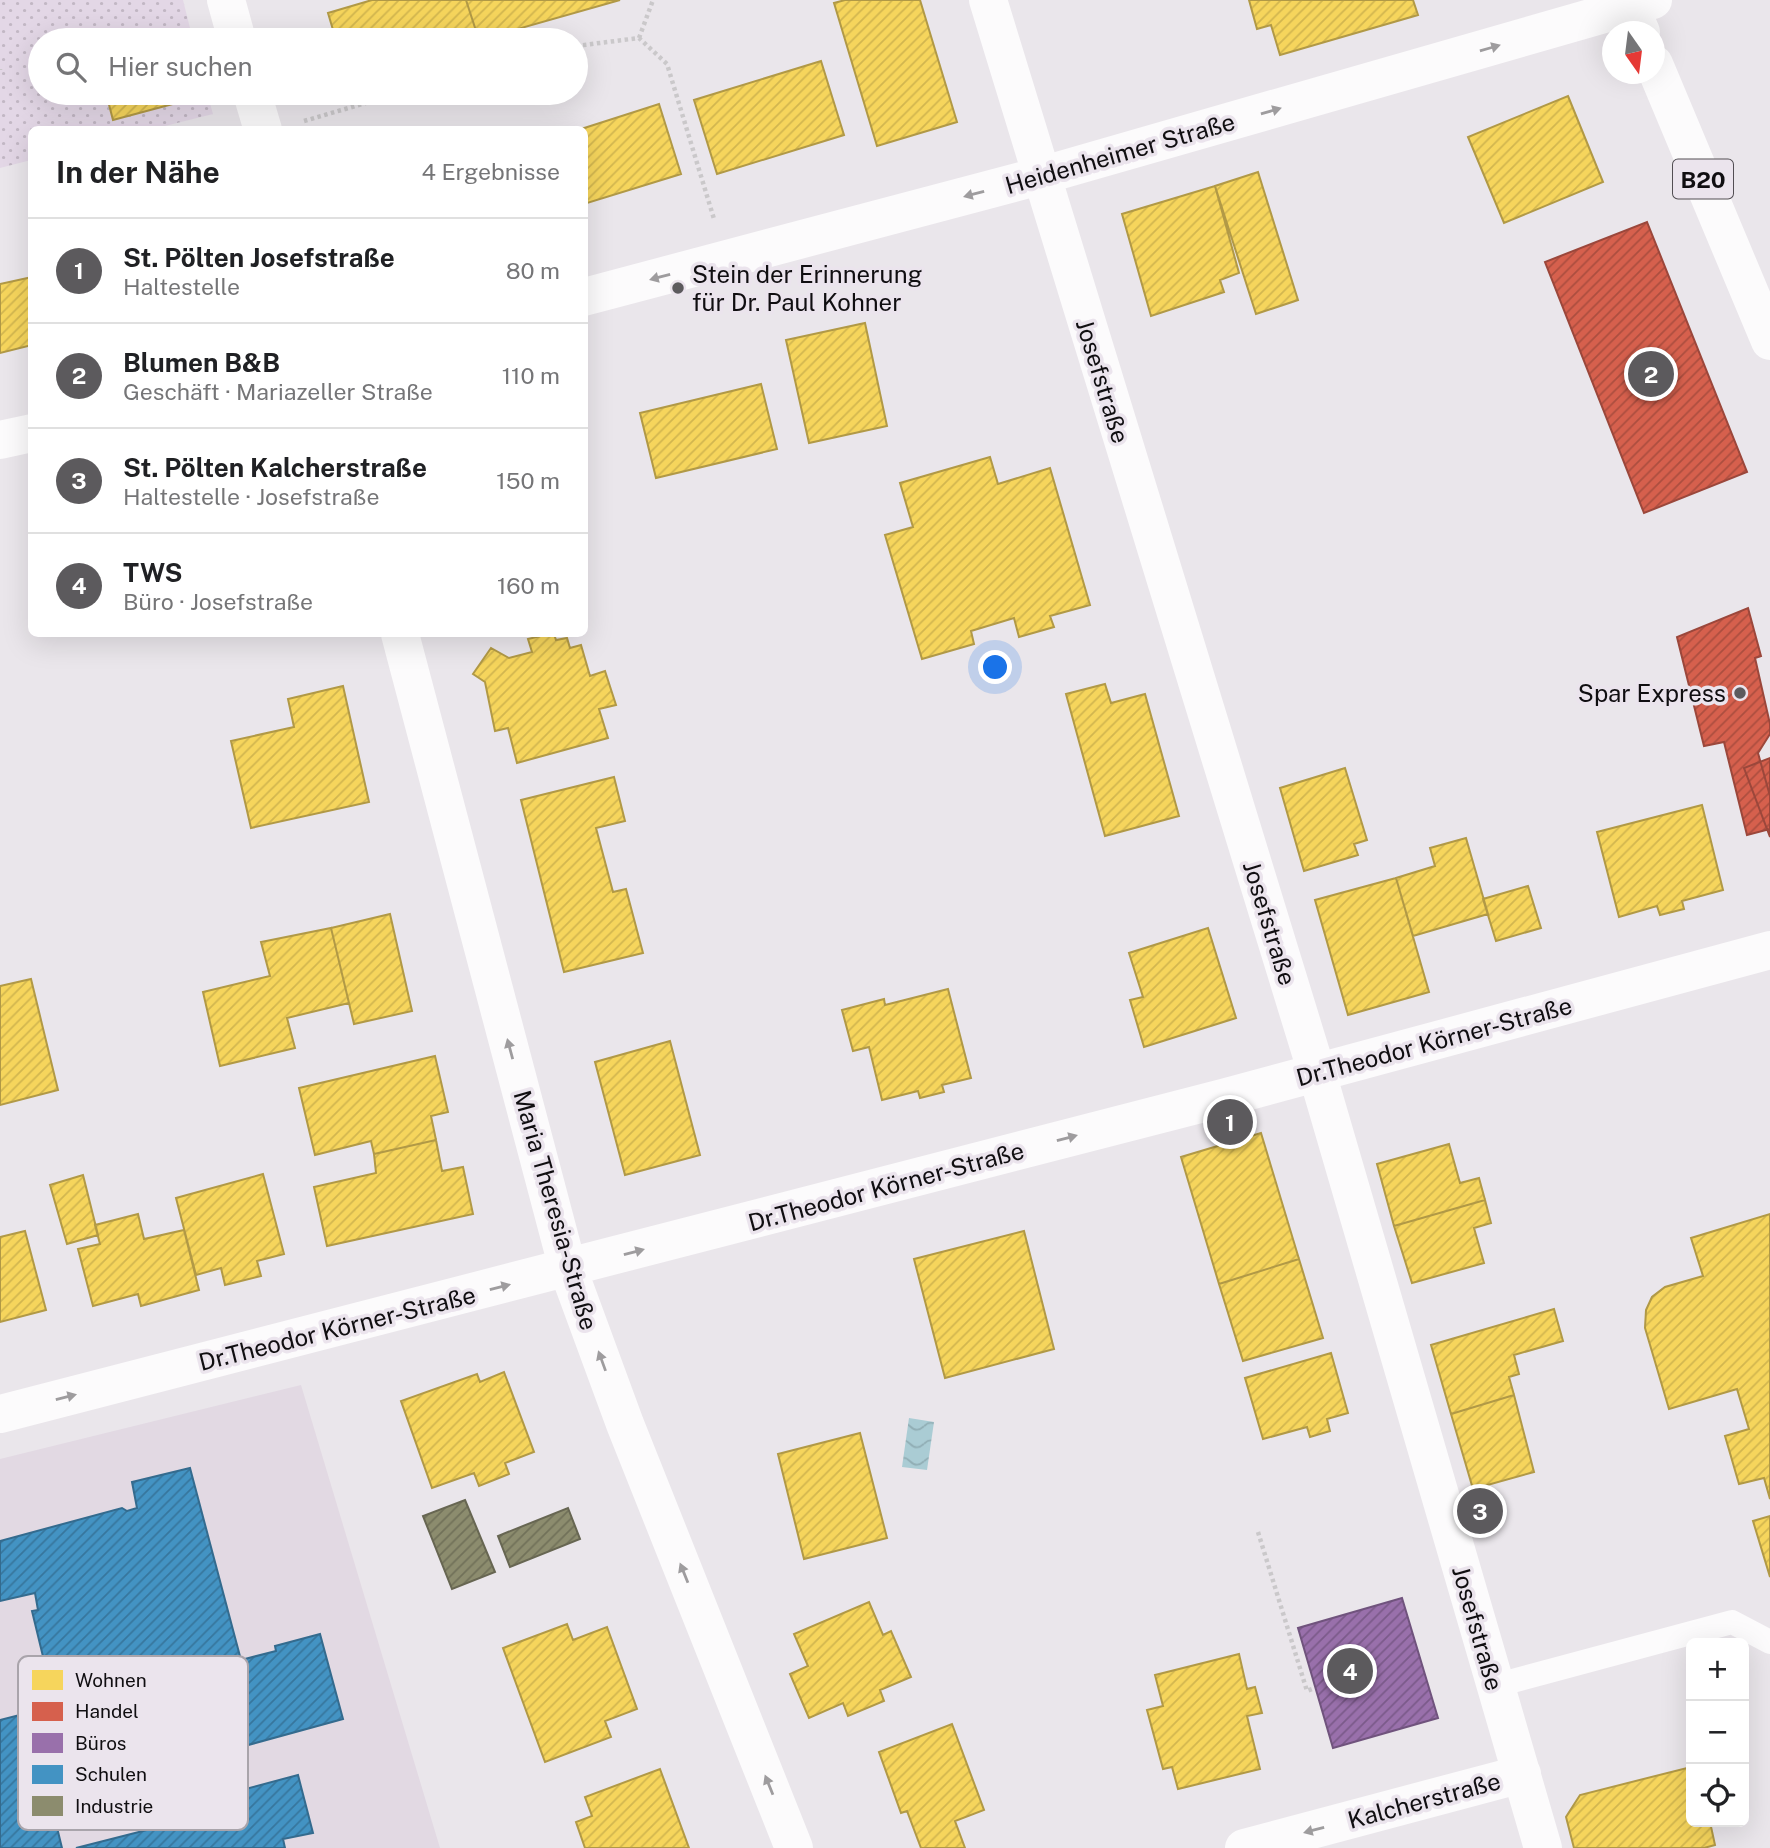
<!DOCTYPE html>
<html lang="de">
<head>
<meta charset="utf-8">
<style>
	body { margin:0; font-family:"Public Sans",sans-serif; background:#f2f2f2; color:#202124 }
	.controls { position:absolute; right:21px; bottom:21px; display:grid; overflow:hidden; border-radius:10px; box-shadow:0 7px 28px #0002 }
	.controls button { width:63px; height:63px; display:grid; place-items:center; padding:0; border:0; border-bottom:2px solid #e0e0e0; background:#fff; color:#202124; font:35px sans-serif }
	.compass { position:absolute; left:1602px; top:21px; width:63px; height:63px; border-radius:50%; background:#fff; box-shadow:0 7px 28px #0002; rotate:166deg }
	.you { position:absolute; left:996px; top:668px; width:24px; height:24px; margin:-18px; border:5px solid #fff; border-radius:50%; background:#1a73e8; box-shadow:0 0 0 10px #1a73e833 }
	.badge { display:grid; place-items:center; width:46px; height:46px; border-radius:50%; background:#5c5a5d; color:#fff; font-size:23px; font-weight:700 }
	.pin { position:absolute; translate:-50% -50%; border:4px solid #fff; box-shadow:0 2px 7px #0006 }
	.list { margin:0; padding:0; list-style:none }
	h2 { display:flex; justify-content:space-between; align-items:center; height:91px; margin:0; padding:0 28px; font-size:30px }
	h2 small { font-size:23px; font-weight:400; color:#757577 }
	.list li { display:grid; grid-template-columns:46px 1fr auto; gap:21px; align-items:center; box-sizing:border-box; height:105px; padding:0 28px; border-top:2px solid #e0e0e0 }
	.list b { display:block; font-size:26px; white-space:nowrap }
	.list p { margin:0; font-size:23px; white-space:nowrap; color:#757577 }
	.list em { font-size:23px; font-style:normal; color:#757577 }
	.icon { flex:none; width:38px; height:38px; fill:none; stroke:currentColor; stroke-width:2; stroke-linecap:round; stroke-linejoin:round }
	.map { position:relative; flex:none; width:1770px; height:1848px; overflow:hidden }
	.search { position:absolute; background:#fff; box-shadow:0 7px 28px #0002; left:28px; top:28px; width:560px; height:77px; display:flex; align-items:center; gap:18px; box-sizing:border-box; padding:0 24px; border-radius:38px; color:#757577; font-size:26px }
	.panel { position:absolute; background:#fff; box-shadow:0 7px 28px #0002; left:28px; top:126px; width:560px; height:511px; border-radius:10px }
	.map>svg:first-child { display:block }
	.built { fill:#e2d9e3 }
	.park { fill:url(#park-dots) }
	.water { fill:url(#water-waves) }
	.homes { fill:url(#homes-hatch); stroke:#b19946; stroke-width:2 }
	.shops { fill:url(#shops-hatch); stroke:#9b473b; stroke-width:2 }
	.offices { fill:url(#offices-hatch); stroke:#70537d; stroke-width:2 }
	.schools { fill:url(#schools-hatch); stroke:#346b8e; stroke-width:2 }
	.industry { fill:url(#industry-hatch); stroke:#676652; stroke-width:2 }
	.lines { fill:none; stroke-linecap:round; stroke-linejoin:round }
	.path { stroke:#cac8ca; stroke-width:4.5; stroke-dasharray:3.5 3.5; stroke-linecap:butt }
	.lane { stroke:#fcfbfc; stroke-width:24 }
	.street { stroke:#fcfbfc; stroke-width:38 }
	.secondary { stroke:#fcfbfc; stroke-width:38 }
	.primary { stroke:#fcfbfc; stroke-width:38 }
	.oneway { fill:#9e9c9e }
	.poi-dot { fill:#5c5a5d; stroke:#ebe4ed; stroke-width:2.5 }
	.labels { text-anchor:middle; dominant-baseline:central; stroke-width:7; stroke-linejoin:round; paint-order:stroke }
	.shield { fill:#ebe4ed; stroke:#524e53; stroke-width:2 }
	.shield-label { font-size:23px; font-weight:bold; fill:#100e11 }
	.street-label { font-size:24px; fill:#100e11; stroke:#ebe4ed }
	.poi-label { font-size:24px; fill:#100e11; stroke:#ebe4ed; text-anchor:start }
	.key { fill:#ebe4ed; stroke:#a9a4ab; stroke-width:2 }
	.key-label { font-size:19px; fill:#100e11 }
</style>
</head>
<body>
<div class="map">
<svg width="1770" height="1848" viewBox="0 0 1770 1848">
	<defs>
		<pattern id="park-dots" width="8" height="8" patternUnits="userSpaceOnUse" patternTransform="scale(1.75)"><rect width="8" height="8" fill="#e3d7e6"/><path d="M2 2h.1M6 6h.1" fill="none" stroke="#c2b7c4" stroke-width="1.8" stroke-linecap="round"/></pattern>
		<pattern id="water-waves" width="16" height="10" patternUnits="userSpaceOnUse" patternTransform="scale(1.75)"><rect width="16" height="10" fill="#aaccd4"/><path d="M0 5q4-4 8 0t8 0" fill="none" stroke="#91aeb5"/></pattern>
		<pattern id="homes-hatch" width="6" height="6" patternUnits="userSpaceOnUse" patternTransform="scale(1.75)"><rect width="6" height="6" fill="#f6d55c"/><path d="M-1 1l2-2M0 6l6-6M5 7l2-2" fill="none" stroke="#d2b64f"/></pattern>
		<pattern id="shops-hatch" width="6" height="6" patternUnits="userSpaceOnUse" patternTransform="scale(1.75)"><rect width="6" height="6" fill="#d6604d"/><path d="M-1 1l2-2M0 6l6-6M5 7l2-2" fill="none" stroke="#ac4e3f"/></pattern>
		<pattern id="offices-hatch" width="6" height="6" patternUnits="userSpaceOnUse" patternTransform="scale(1.75)"><rect width="6" height="6" fill="#9970ab"/><path d="M-1 1l2-2M0 6l6-6M5 7l2-2" fill="none" stroke="#7b5a8a"/></pattern>
		<pattern id="schools-hatch" width="6" height="6" patternUnits="userSpaceOnUse" patternTransform="scale(1.75)"><rect width="6" height="6" fill="#4393c3"/><path d="M-1 1l2-2M0 6l6-6M5 7l2-2" fill="none" stroke="#37769d"/></pattern>
		<pattern id="industry-hatch" width="6" height="6" patternUnits="userSpaceOnUse" patternTransform="scale(1.75)"><rect width="6" height="6" fill="#8c8c6e"/><path d="M-1 1l2-2M0 6l6-6M5 7l2-2" fill="none" stroke="#717159"/></pattern>
	</defs>
	<rect width="100%" height="100%" fill="#eae6eb"/>
	<path class="built" d="M301,1385L440,1848H0V1459Z"/>
	<path class="park" d="M0,0H183L193,40H40V93H207L213,114L153,129L32,130L31,160L0,168Z"/>
	<path class="water" d="M909,1418L934,1422L927,1470L902,1467Z"/>
	<path class="homes" d="M372,0H466L479,40H336L328,13Z
		M466,0H620L479,40Z
		M845,0H920L957,122L877,146L834,3Z
		M1249,0H1413L1418,15L1280,55L1271,25L1257,29Z
		M821,61L844,135L717,174L694,100Z
		M106,93H193L195,98L113,120Z
		M1568,96L1603,182L1504,223L1468,137Z
		M659,104L681,174L584,204V130H578Z
		M1258,172L1298,300L1256,314L1215,186Z
		M1215,186L1239,273L1220,280L1224,292L1151,316L1122,214Z
		M32,277V345L0,353V284Z
		M865,323L887,426L809,443L786,340Z
		M761,384L777,449L656,478L640,413Z
		M990,457L998,484L1050,468L1090,605L1050,616L1054,627L1019,637L1014,618L971,631L974,644L922,659L885,535L913,527L900,483Z
		M549,634H554L556,640L567,638L570,648L581,645L590,676L605,671L616,705L599,709L608,738L517,763L508,728L495,731L485,682L473,674L491,648L509,658L532,652L528,639Z
		M1105,684L1111,703L1145,694L1179,816L1105,836L1066,694Z
		M343,686L369,802L251,828L231,741L294,727L288,699Z
		M1345,768L1367,840L1354,844L1358,855L1304,871L1280,788Z
		M614,777L625,821L596,828L613,892L626,889L643,953L564,972L521,800Z
		M1702,805L1723,890L1682,901L1684,909L1660,915L1657,906L1619,917L1597,832Z
		M1466,838L1488,914L1413,936L1396,878L1435,866L1430,848Z
		M1396,878L1429,992L1348,1015L1315,900Z
		M1528,886L1541,928L1496,941L1483,899Z
		M390,914L412,1011L354,1024L331,928Z
		M331,928L349,1003L287,1018L295,1048L220,1066L203,992L270,976L261,942Z
		M1208,928L1236,1018L1144,1047L1130,1000L1143,997L1129,953Z
		M31,979L58,1090L0,1105V986Z
		M948,989L971,1078L942,1085L944,1092L920,1098L918,1091L882,1100L869,1047L853,1051L842,1010L884,999L885,1005Z
		M670,1041L700,1155L625,1175L595,1062Z
		M435,1056L448,1112L431,1116L436,1140L374,1154L371,1141L315,1155L299,1088Z
		M1261,1133L1299,1259L1219,1284L1181,1157Z
		M436,1140L442,1171L463,1167L473,1214L327,1246L314,1187L376,1173L374,1154Z
		M1449,1144L1460,1183L1479,1178L1485,1200L1394,1226L1377,1164Z
		M263,1174L284,1254L257,1261L261,1276L225,1285L221,1268L196,1275L176,1198Z
		M83,1175L98,1235L67,1244L50,1185Z
		M1485,1200L1491,1223L1474,1228L1484,1263L1412,1283L1394,1226Z
		M138,1214L144,1239L184,1230L199,1290L141,1306L138,1294L93,1306L78,1249L100,1244L95,1225Z
		M1770,1214V1499L1764,1478L1739,1484L1725,1436L1749,1429L1737,1389L1669,1409L1645,1328L1646,1310L1652,1297L1665,1287L1703,1276L1691,1238Z
		M25,1231L46,1310L0,1322V1237Z
		M1024,1231L1054,1349L945,1378L914,1259Z
		M1299,1259L1323,1338L1243,1361L1219,1284Z
		M1554,1309L1563,1341L1514,1355L1519,1374L1509,1377L1514,1395L1451,1414L1431,1345Z
		M1331,1353L1348,1413L1327,1419L1330,1431L1310,1437L1307,1427L1263,1439L1245,1378Z
		M504,1372L534,1452L505,1463L509,1474L479,1486L474,1473L432,1488L401,1401L477,1374L480,1382Z
		M1514,1395L1534,1472L1473,1489L1451,1414Z
		M860,1433L887,1538L804,1559L778,1454Z
		M1770,1516V1577L1753,1521Z
		M869,1602L883,1635L891,1631L911,1677L880,1690L884,1701L848,1716L843,1703L809,1718L790,1674L808,1666L794,1634Z
		M567,1624L573,1640L607,1627L637,1709L605,1721L611,1737L545,1762L503,1648Z
		M1239,1654L1247,1689L1255,1687L1262,1713L1247,1716L1260,1769L1178,1789L1172,1767L1163,1769L1147,1710L1163,1706L1155,1675Z
		M952,1724L984,1810L955,1821L965,1848H921L907,1811L901,1813L879,1752Z
		M1691,1767V1822H1710L1715,1845L1704,1848H1574L1566,1817L1580,1795Z
		M660,1769L689,1848H585L576,1822L592,1816L585,1797Z"/>
	<path class="shops" d="M1647,222L1747,472L1644,513L1545,262Z
		M1748,608L1761,656L1755,658L1770,724V734L1758,753L1770,796V829L1747,835L1724,742L1704,746L1677,637Z
		M1770,758V837L1744,768Z"/>
	<path class="offices" d="M1402,1598L1438,1718L1333,1748L1298,1628Z"/>
	<path class="schools" d="M190,1468L241,1660L276,1651L275,1646L320,1634L343,1719L208,1756L219,1796L298,1775L313,1833L283,1839L285,1848H76L194,1818L169,1719L126,1732L130,1752L44,1774L62,1848H0V1720L55,1706L32,1611L38,1610L35,1593L0,1601V1541L122,1508L127,1511L137,1508L132,1482Z"/>
	<path class="industry" d="M465,1500L495,1572L452,1589L423,1516Z
		M568,1508L580,1539L510,1567L498,1536Z"/>
	<g class="lines">
		<path class="path" d="M639,38L653,0
			M576,46L639,38L667,64L714,219
			M0,69V70
			M304,121L400,93
			M1258,1532L1307,1691L1315,1688"/>
		<path class="lane" d="M1494,1686L1732,1622L1770,1642"/>
		<path class="street" d="M226,0L237,40
			M252,93L263,130
			M584,297L1040,176L1653,0
			M0,440L32,433
			M400,634L568,1269L625,1424L794,1848
			M0,1414L1223,1098L1770,950
			M1244,1848L1522,1774"/>
		<path class="secondary" d="M988,0L1317,1073L1543,1848"/>
		<path class="primary" d="M1627,0L1641,32
			M1654,64L1770,341"/>
	</g>
	<defs><path id="oneway-solid" d="M-6-.8H1V-3.2L6.5 0L1 3.2V.8H-6Z" transform="scale(1.75)"/></defs>
	<g class="oneway">
		<use href="#oneway-solid" transform="translate(1490 48) rotate(-16)"/>
		<use href="#oneway-solid" transform="translate(1271 111) rotate(-16)"/>
		<use href="#oneway-solid" transform="translate(974 194) rotate(165)"/>
		<use href="#oneway-solid" transform="translate(660 277) rotate(165)"/>
		<use href="#oneway-solid" transform="translate(510 1049) rotate(-105)"/>
		<use href="#oneway-solid" transform="translate(1067 1138) rotate(-15)"/>
		<use href="#oneway-solid" transform="translate(634 1252) rotate(-15)"/>
		<use href="#oneway-solid" transform="translate(500 1287) rotate(-14)"/>
		<use href="#oneway-solid" transform="translate(602 1361) rotate(-110)"/>
		<use href="#oneway-solid" transform="translate(66 1397) rotate(-14)"/>
		<use href="#oneway-solid" transform="translate(684 1573) rotate(-112)"/>
		<use href="#oneway-solid" transform="translate(769 1785) rotate(-112)"/>
		<use href="#oneway-solid" transform="translate(1314 1830) rotate(165)"/>
	</g>
	<g class="poi-dot">
		<circle cx="678" cy="288" r="7"/>
		<circle cx="1740" cy="693" r="7"/>
	</g>
	<g class="labels">
		<rect class="shield" x="1673" y="159.5" width="60" height="39" rx="5"/>
		<g class="shield-label">
			<text x="1703" y="179">B20</text>
		</g>
		<g class="street-label">
			<text transform="translate(1120 153) rotate(-16)">Heidenheimer Straße</text>
			<text transform="translate(1103 381) rotate(73)">Josefstraße</text>
			<text transform="translate(1270 923) rotate(73)">Josefstraße</text>
			<text transform="translate(1434 1041) rotate(-15)">Dr.Theodor Körner-Straße</text>
			<text transform="translate(886 1186) rotate(-15)">Dr.Theodor Körner-Straße</text>
			<text transform="translate(556 1210) rotate(74)">Maria Theresia-Straße</text>
			<text transform="translate(337 1328) rotate(-14)">Dr.Theodor Körner-Straße</text>
			<text transform="translate(1478 1628) rotate(74)">Josefstraße</text>
			<text transform="translate(1424 1800) rotate(-15)">Kalcherstraße</text>
		</g>
		<g class="poi-label">
			<text x="692" y="274">Stein der Erinnerung<tspan x="692" dy="28">für Dr. Paul Kohner</tspan></text>
			<text x="1726" y="693" text-anchor="end">Spar Express</text>
		</g>
	</g>
	<rect x="18" y="1656" width="230" height="174" rx="10" class="key"/>
	<rect x="32" y="1670" width="31" height="20" fill="#f6d55c"/>
	<rect x="32" y="1702" width="31" height="19" fill="#d6604d"/>
	<rect x="32" y="1733" width="31" height="20" fill="#9970ab"/>
	<rect x="32" y="1765" width="31" height="19" fill="#4393c3"/>
	<rect x="32" y="1796" width="31" height="20" fill="#8c8c6e"/>
	<g class="key-label">
		<text x="75" y="1687">Wohnen</text>
		<text x="75" y="1718">Handel</text>
		<text x="75" y="1750">Büros</text>
		<text x="75" y="1781">Schulen</text>
		<text x="75" y="1813">Industrie</text>
	</g>
</svg>
<div class="controls">
<button>+</button>
<button>−</button>
<button><svg class="icon" aria-label="locate" viewBox="0 0 24 24"><circle cx="12" cy="12" r="6"/><path d="M12 2v4M12 18v4M2 12h4M18 12h4"/></svg></button>
</div>
<svg class="compass" viewBox="-18 -18 36 36"><path d="M0-13l5 13h-10z" fill="#e53935"/><path d="M0 13l5-13h-10z" fill="#757577"/></svg>
<div class="you"></div>
<div class="pin badge" style="left:1230px;top:1122px">1</div>
<div class="pin badge" style="left:1651px;top:374px">2</div>
<div class="pin badge" style="left:1480px;top:1511px">3</div>
<div class="pin badge" style="left:1350px;top:1671px">4</div>
<div class="search"><svg class="icon" aria-label="search" viewBox="0 0 24 24"><circle cx="10" cy="10" r="6"/><path d="M15 15l6 6"/></svg>Hier suchen</div>
<section class="panel">
<h2>In der Nähe<small>4 Ergebnisse</small></h2>
<ul class="list">
<li><span class="badge">1</span><div><b>St. Pölten Josefstraße</b><p>Haltestelle</p></div><em>80 m</em></li>
<li><span class="badge">2</span><div><b>Blumen B&amp;B</b><p>Geschäft · Mariazeller Straße</p></div><em>110 m</em></li>
<li><span class="badge">3</span><div><b>St. Pölten Kalcherstraße</b><p>Haltestelle · Josefstraße</p></div><em>150 m</em></li>
<li><span class="badge">4</span><div><b>TWS</b><p>Büro · Josefstraße</p></div><em>160 m</em></li>
</ul>
</section>
</div>
</body>
</html>
